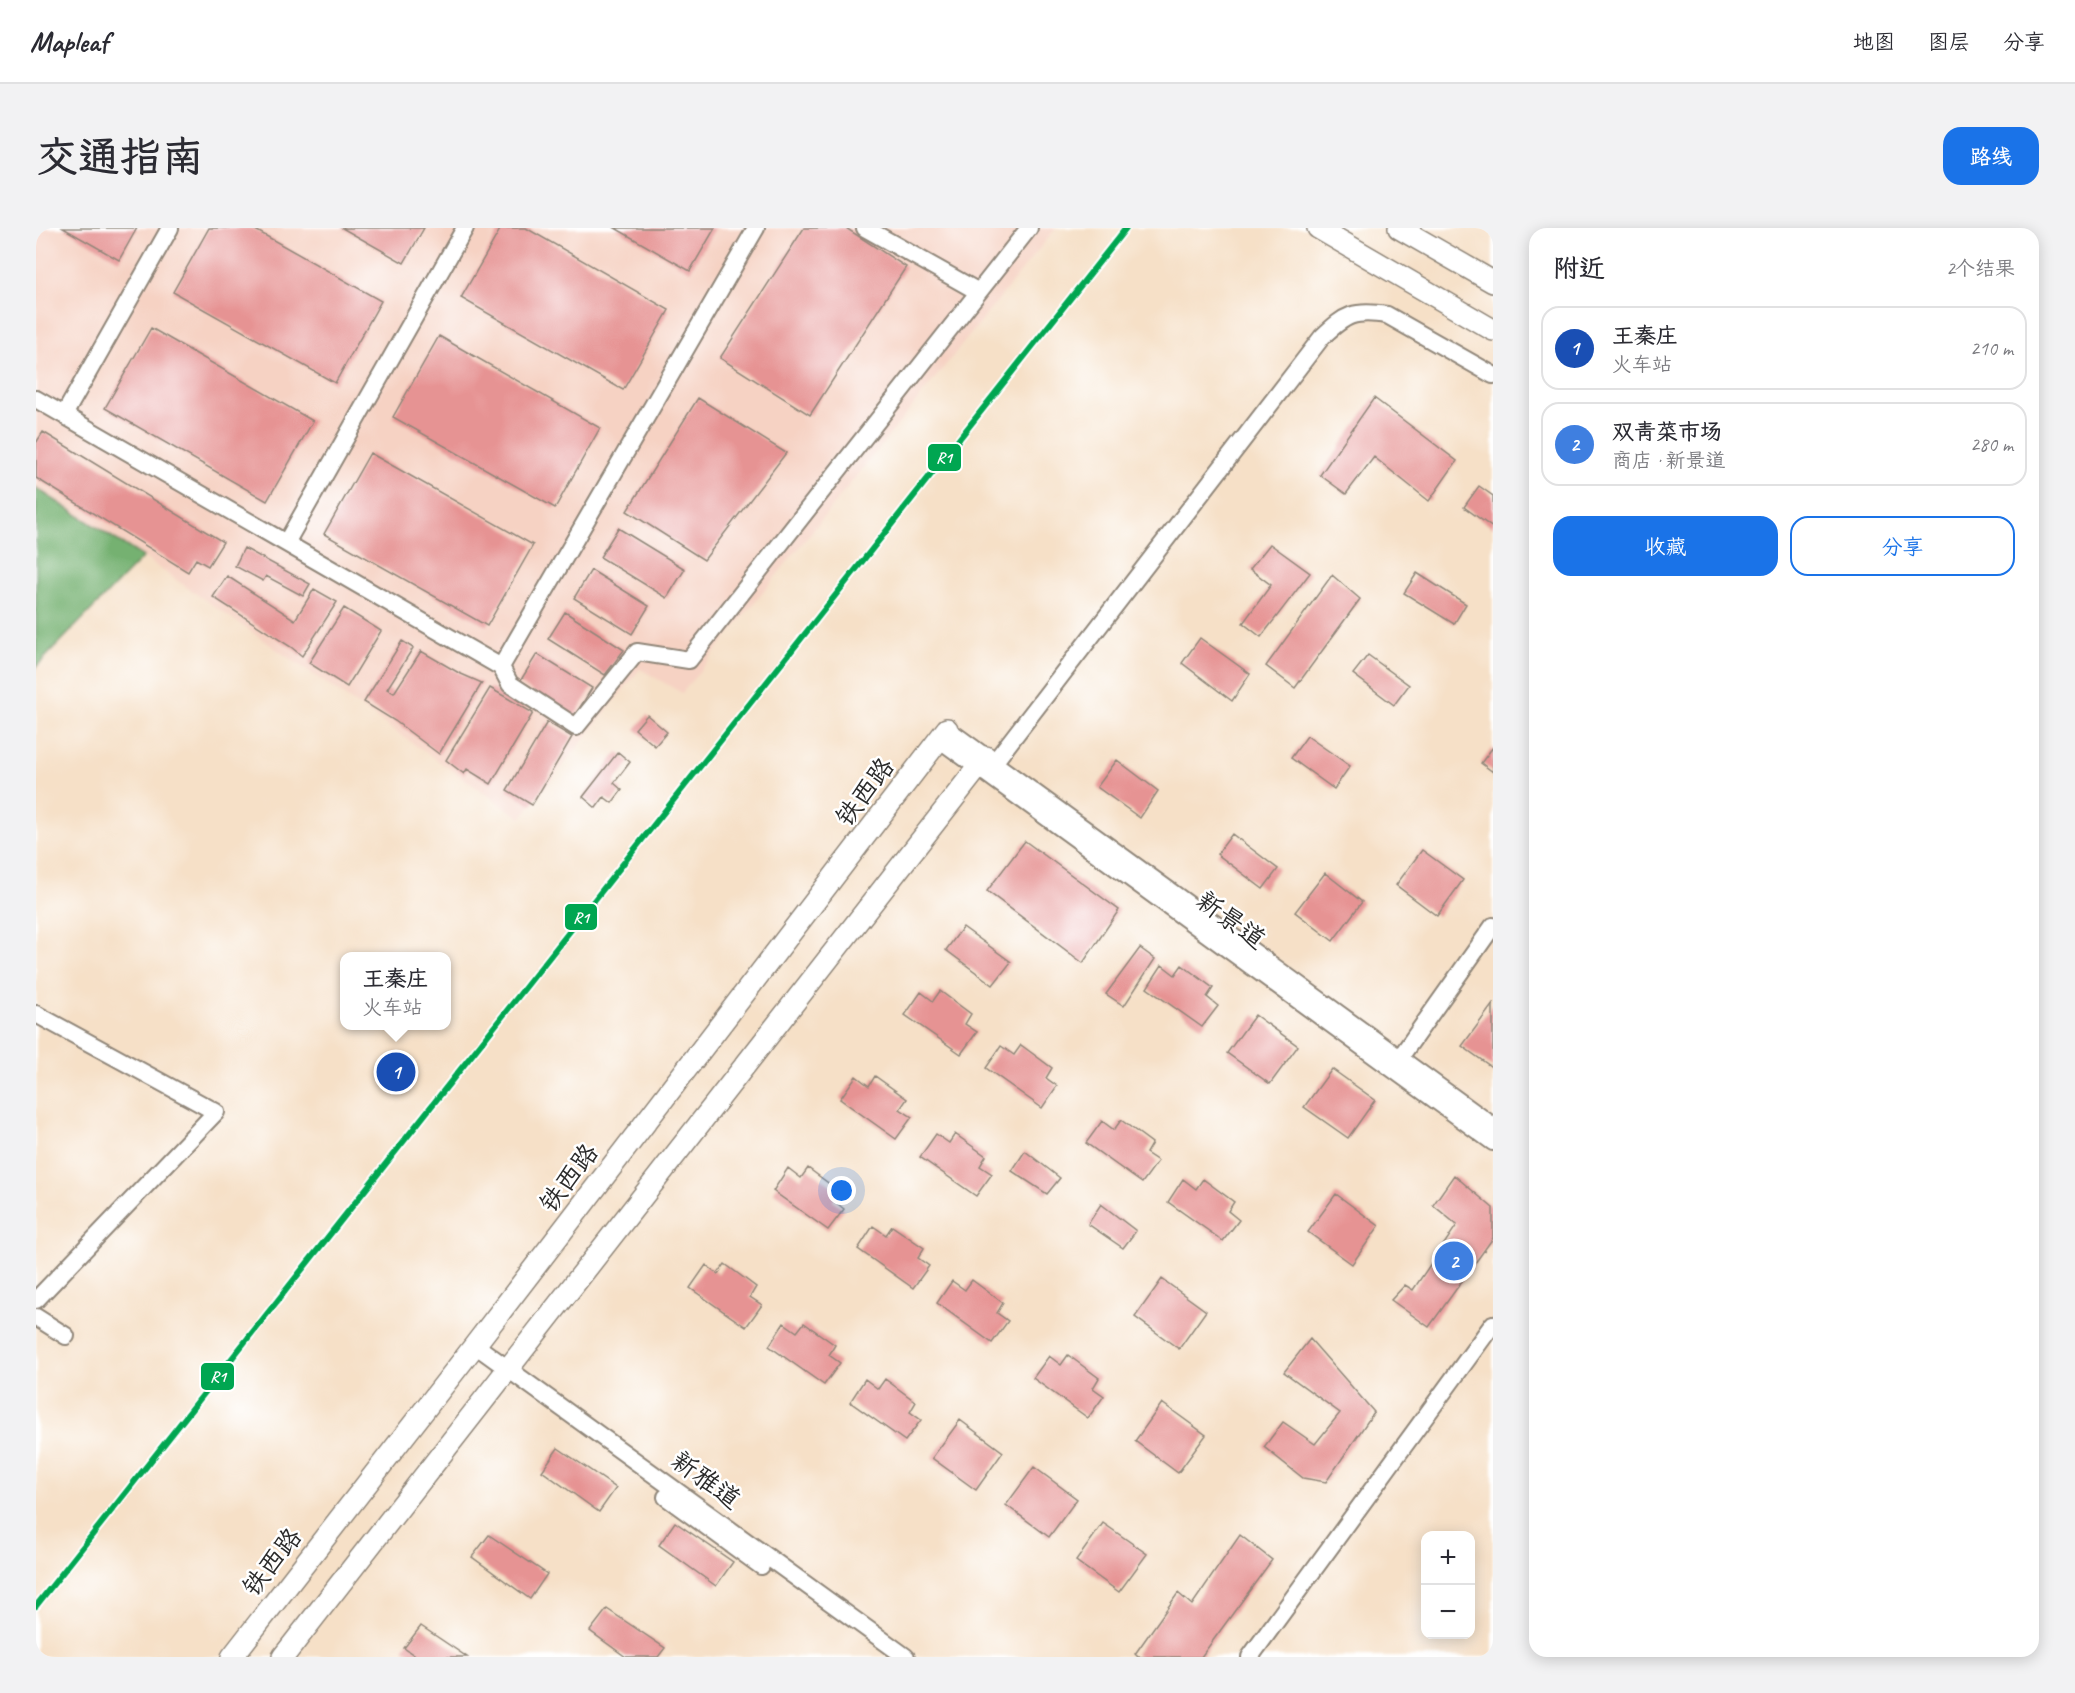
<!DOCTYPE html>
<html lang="zh">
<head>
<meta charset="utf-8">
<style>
	body { margin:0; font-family:Caveat,"LXGW WenKai TC",sans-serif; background:#f2f2f3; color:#2b2b33 }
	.controls { position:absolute; right:18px; bottom:18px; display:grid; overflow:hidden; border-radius:12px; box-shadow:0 3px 15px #0003 }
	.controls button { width:54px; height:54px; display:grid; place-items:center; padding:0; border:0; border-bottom:2px solid #e1e1e2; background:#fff; color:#2b2b33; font:30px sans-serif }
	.you { position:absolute; left:806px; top:963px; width:21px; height:21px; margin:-15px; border:4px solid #fff; border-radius:50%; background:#1a73e8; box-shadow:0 0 0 9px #1a73e833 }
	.badge { display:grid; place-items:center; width:39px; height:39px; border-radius:50%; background:#1a73e8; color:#fff; font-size:20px; font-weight:700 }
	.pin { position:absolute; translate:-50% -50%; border:3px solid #fff; box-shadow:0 2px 6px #0006 }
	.popup { position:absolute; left:304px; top:724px; width:111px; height:78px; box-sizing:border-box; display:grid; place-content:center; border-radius:12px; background:#fff; filter:drop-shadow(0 2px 4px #0005); font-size:20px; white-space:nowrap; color:#7c7c81 }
	.popup b { font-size:22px; color:#2b2b33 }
	.popup::after { content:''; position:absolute; left:50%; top:100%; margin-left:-12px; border:12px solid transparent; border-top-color:#fff }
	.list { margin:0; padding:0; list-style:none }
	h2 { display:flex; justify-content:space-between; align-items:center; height:78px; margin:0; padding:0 24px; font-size:26px }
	h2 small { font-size:20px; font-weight:400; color:#7c7c81 }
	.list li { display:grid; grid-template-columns:39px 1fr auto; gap:18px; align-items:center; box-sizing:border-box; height:84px; margin:0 12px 12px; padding:0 12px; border:2px solid #e1e1e2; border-radius:18px }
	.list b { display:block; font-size:22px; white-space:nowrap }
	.list p { margin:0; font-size:20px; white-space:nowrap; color:#7c7c81 }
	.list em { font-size:20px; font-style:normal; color:#7c7c81 }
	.actions { display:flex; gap:12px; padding:18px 24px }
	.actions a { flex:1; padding:14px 0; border:2px solid #1a73e8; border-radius:18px; text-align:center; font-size:21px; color:#1a73e8 }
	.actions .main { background:#1a73e8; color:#fff }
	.map { position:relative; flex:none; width:1457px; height:1429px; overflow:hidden; border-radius:18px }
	header { display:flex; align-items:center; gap:36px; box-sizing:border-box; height:84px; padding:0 30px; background:#fff; border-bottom:2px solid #e1e1e2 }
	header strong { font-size:28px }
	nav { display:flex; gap:33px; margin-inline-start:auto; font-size:21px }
	.intro { display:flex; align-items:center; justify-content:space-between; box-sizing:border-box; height:144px; padding:0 36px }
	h1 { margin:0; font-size:42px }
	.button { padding:15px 27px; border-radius:18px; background:#1a73e8; color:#fff; font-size:21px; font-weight:700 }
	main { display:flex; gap:36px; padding:0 36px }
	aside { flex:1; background:#fff; border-radius:18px; box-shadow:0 3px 15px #0003 }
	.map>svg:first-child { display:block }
	.built { fill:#f6d2c3 }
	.forest { fill:#74b171; stroke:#506e4e; stroke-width:1.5 }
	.building { fill:#e69393 }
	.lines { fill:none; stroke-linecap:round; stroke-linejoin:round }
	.minor-casing { stroke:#908679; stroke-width:20 }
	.major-casing { stroke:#908679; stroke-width:24 }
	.minor { stroke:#fff; stroke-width:16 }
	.major { stroke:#fff; stroke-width:21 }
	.rail-1-casing { stroke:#fff; stroke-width:10 }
	.rail-1 { stroke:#00a651; stroke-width:6 }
	.labels { text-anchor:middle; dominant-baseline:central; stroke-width:5; stroke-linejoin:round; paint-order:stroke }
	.street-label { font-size:26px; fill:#2b2b2b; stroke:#fff }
	.line-badge { stroke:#fff; stroke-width:2 }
	.badge-label { font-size:16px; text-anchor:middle; font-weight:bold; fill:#fff }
</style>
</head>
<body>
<header>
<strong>Mapleaf</strong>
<nav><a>地图</a><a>图层</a><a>分享</a></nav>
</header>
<div class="intro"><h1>交通指南</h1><a class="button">路线</a></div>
<main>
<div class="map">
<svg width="1457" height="1429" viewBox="0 0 1457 1429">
	<rect width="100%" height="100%" fill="#fff"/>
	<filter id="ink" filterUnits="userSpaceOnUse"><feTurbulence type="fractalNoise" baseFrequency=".0167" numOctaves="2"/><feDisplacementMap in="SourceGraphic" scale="12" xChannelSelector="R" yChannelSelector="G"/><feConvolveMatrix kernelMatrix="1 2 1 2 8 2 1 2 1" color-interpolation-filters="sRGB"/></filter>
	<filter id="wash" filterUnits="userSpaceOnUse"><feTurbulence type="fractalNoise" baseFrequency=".008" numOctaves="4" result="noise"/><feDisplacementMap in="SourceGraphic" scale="24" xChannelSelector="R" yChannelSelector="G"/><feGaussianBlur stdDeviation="1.35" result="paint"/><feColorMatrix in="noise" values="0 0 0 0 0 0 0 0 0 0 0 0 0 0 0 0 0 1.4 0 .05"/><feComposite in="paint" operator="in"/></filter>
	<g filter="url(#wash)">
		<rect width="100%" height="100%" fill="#f6e0c7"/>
		<path class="built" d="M0,0H1020L646,465L604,441L485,590L107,329L0,260Z"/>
		<path class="forest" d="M0,260L107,329L0,439Z"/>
		<g id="blocks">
			<path class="building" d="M27,0H101L83,32Z
				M173,0H216L345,73L299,155L137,64Z
				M306,0H388L368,35Z
				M465,0H490L633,82L587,162L425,70Z
				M579,0H679L654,43Z
				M768,0H810L870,39L774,187L684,130Z
				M115,100L277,193L231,273L69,180Z
				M403,108L564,200L519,280L357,189Z
				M662,170L750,225L668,332L591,283Z
				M1338,170L1421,233L1393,273L1338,229L1310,266L1284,247Z
				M7,204L187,314L172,338L160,331L152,344L0,250V215Z
				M334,225L497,317L451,398L288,306Z
				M1443,258L1457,268V300L1428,279Z
				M582,300L649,341L631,370L564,329Z
				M1234,316L1274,345L1225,409L1207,395L1235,357L1214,341Z
				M208,320L274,356L267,368L230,348L227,353L199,338Z
				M555,342L613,378L596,406L538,370Z
				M1381,345L1430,376L1418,396L1368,365Z
				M1296,347L1324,371L1259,460L1230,438Z
				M191,348L259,392L278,361L301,374L266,428L255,419L177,369Z
				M308,380L345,403L311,459L273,435Z
				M529,384L588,422L569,447L512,411Z
				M1164,410L1214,446L1196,473L1146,435Z
				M366,413L377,420L351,461L358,465L385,423L423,445L446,455L403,526L359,493L328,474Z
				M501,426L556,460L538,489L483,455Z
				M1332,427L1373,457L1358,477L1317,446Z
				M454,460L497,485L455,556L431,541L428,546L410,532Z
				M611,487L631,504L619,518L599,501Z
				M511,494L536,509L496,577L471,562Z
				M1271,508L1314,538L1298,561L1255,530Z
				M1457,519V544L1445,535Z
				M582,524L594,534L578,555L586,562L576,575L568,569L560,580L547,569Z
				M1081,532L1122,563L1104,590L1061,559Z
				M1196,606L1242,641L1227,661L1181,626Z
				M989,613L1083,682L1047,735L951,663Z
				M1386,622L1427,652L1401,688L1360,657Z
				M1289,645L1326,674L1297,713L1259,684Z
				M927,699L975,734L957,757L910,722Z
				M1104,720L1119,731L1088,778L1070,766Z
				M1126,737L1139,747L1146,737L1177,760L1171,769L1182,778L1166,799L1111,760Z
				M904,763L935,786L929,796L941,804L925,826L869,787L885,764L897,773Z
				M1457,776V840L1426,818Z
				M1219,787L1262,818L1234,856L1191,825Z
				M985,817L1016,840L1010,850L1021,858L1006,880L950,840L965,818L978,827Z
				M1296,841L1339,872L1312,910L1268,879Z
				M820,848L833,858L839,848L871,871L864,881L876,889L860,911L804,871Z
				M1085,892L1116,915L1110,925L1122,933L1106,955L1050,915L1066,893L1078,902Z
				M900,906L913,915L919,906L950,928L944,938L956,946L940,968L884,929Z
				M989,923L1024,950L1011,966L976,943Z
				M752,940L765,950L772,940L803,963L797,972L808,981L792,1002L737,963Z
				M1418,947L1457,980V1010L1393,1099L1355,1072L1369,1057L1377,1062L1421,997L1397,977Z
				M1147,951L1160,961L1167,951L1198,974L1192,983L1203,992L1187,1013L1132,974Z
				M1300,966L1343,998L1316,1036L1272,1004Z
				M1065,976L1100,1003L1087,1020L1052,996Z
				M837,998L850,1007L856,998L888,1020L882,1030L893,1038L877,1060L822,1021Z
				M689,1036L720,1059L714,1069L726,1077L710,1099L654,1060L670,1037L682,1046Z
				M1126,1051L1170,1083L1143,1121L1099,1089Z
				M936,1052L967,1075L961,1085L972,1093L956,1115L901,1075L916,1053L929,1062Z
				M748,1095L761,1104L768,1095L799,1117L793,1127L804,1135L788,1157L733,1118Z
				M1274,1111L1338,1184L1290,1254L1267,1250L1228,1219L1247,1194L1279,1216L1304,1185L1248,1144Z
				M1032,1127L1063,1150L1057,1160L1068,1168L1052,1190L997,1150L1013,1128L1025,1137Z
				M829,1151L842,1161L849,1151L880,1174L874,1184L885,1192L869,1213L814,1174Z
				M1126,1175L1170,1207L1142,1245L1099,1213Z
				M924,1192L967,1224L940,1262L896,1230Z
				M522,1220L580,1260L563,1284L506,1243Z
				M998,1239L1041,1271L1013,1309L970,1277Z
				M639,1294L697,1334L680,1358L623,1317Z
				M1067,1295L1111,1326L1083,1364L1040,1333Z
				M453,1307L511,1346L494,1371L436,1329Z
				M1204,1307L1236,1332L1165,1429H1102L1099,1426L1142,1365L1156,1377Z
				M571,1381L629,1420L622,1429H590L554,1403Z
				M385,1398L431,1429H381L368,1420Z"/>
		</g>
	</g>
	<g filter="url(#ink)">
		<use href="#blocks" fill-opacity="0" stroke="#908679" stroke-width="1.5"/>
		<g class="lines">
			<defs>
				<path id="minor" d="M829,0L941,63
					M0,171L465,439L474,456L540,499L601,424L653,432L993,0
					M28,187L134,0
					M250,315L429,0
					M465,439L720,0
					M911,501L1457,898
					M903,511L1457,914
					M950,545L1286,109C1310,86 1318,82 1351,87L1457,147
					M0,786L180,884L0,1072
					M1358,838L1457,698
					M0,1089L30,1108
					M439,1117L870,1429
					M630,1269L725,1338
					M1214,1429L1457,1096"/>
				<path id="major" d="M1282,0L1457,102
					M1363,0L1457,54
					M196,1429L439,1117L911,501
					M247,1429L950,529"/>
			</defs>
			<use href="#minor" class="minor-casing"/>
			<use href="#major" class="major-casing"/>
			<use href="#minor" class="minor"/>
			<use href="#major" class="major"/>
			<defs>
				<path id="rail-1" d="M0,1378L1090,0"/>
			</defs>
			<use href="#rail-1" class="rail-1-casing"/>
			<use href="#rail-1" class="rail-1"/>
		</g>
	</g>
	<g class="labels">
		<g class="street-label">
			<text transform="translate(829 564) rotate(-53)">铁西路</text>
			<text transform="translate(1195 692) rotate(36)">新景道</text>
			<text transform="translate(533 950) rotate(-53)">铁西路</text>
			<text transform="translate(670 1252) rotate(36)">新雅道</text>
			<text transform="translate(236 1334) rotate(-52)">铁西路</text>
		</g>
	</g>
	<g class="line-badge">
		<rect x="891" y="215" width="35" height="29" rx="6" fill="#00a651"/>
		<rect x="528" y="675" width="34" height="28" rx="6" fill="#00a651"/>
		<rect x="164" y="1134" width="35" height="29" rx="6" fill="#00a651"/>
	</g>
	<g class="badge-label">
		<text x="908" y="235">R1</text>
		<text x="545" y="695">R1</text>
		<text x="182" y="1154">R1</text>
	</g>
</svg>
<div class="controls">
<button>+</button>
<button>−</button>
</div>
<div class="you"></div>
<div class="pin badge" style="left:360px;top:844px;background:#1a4fb4">1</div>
<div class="popup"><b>王秦庄</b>火车站</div>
<div class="pin badge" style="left:1418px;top:1033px;background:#3f7fe0">2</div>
</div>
<aside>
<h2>附近<small>2个结果</small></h2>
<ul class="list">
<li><span class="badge" style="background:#1a4fb4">1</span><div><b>王秦庄</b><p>火车站</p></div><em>210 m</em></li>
<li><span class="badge" style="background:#3f7fe0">2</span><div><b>双青菜市场</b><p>商店 · 新景道</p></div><em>280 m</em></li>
</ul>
<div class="actions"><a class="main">收藏</a><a>分享</a></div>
</aside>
</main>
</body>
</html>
